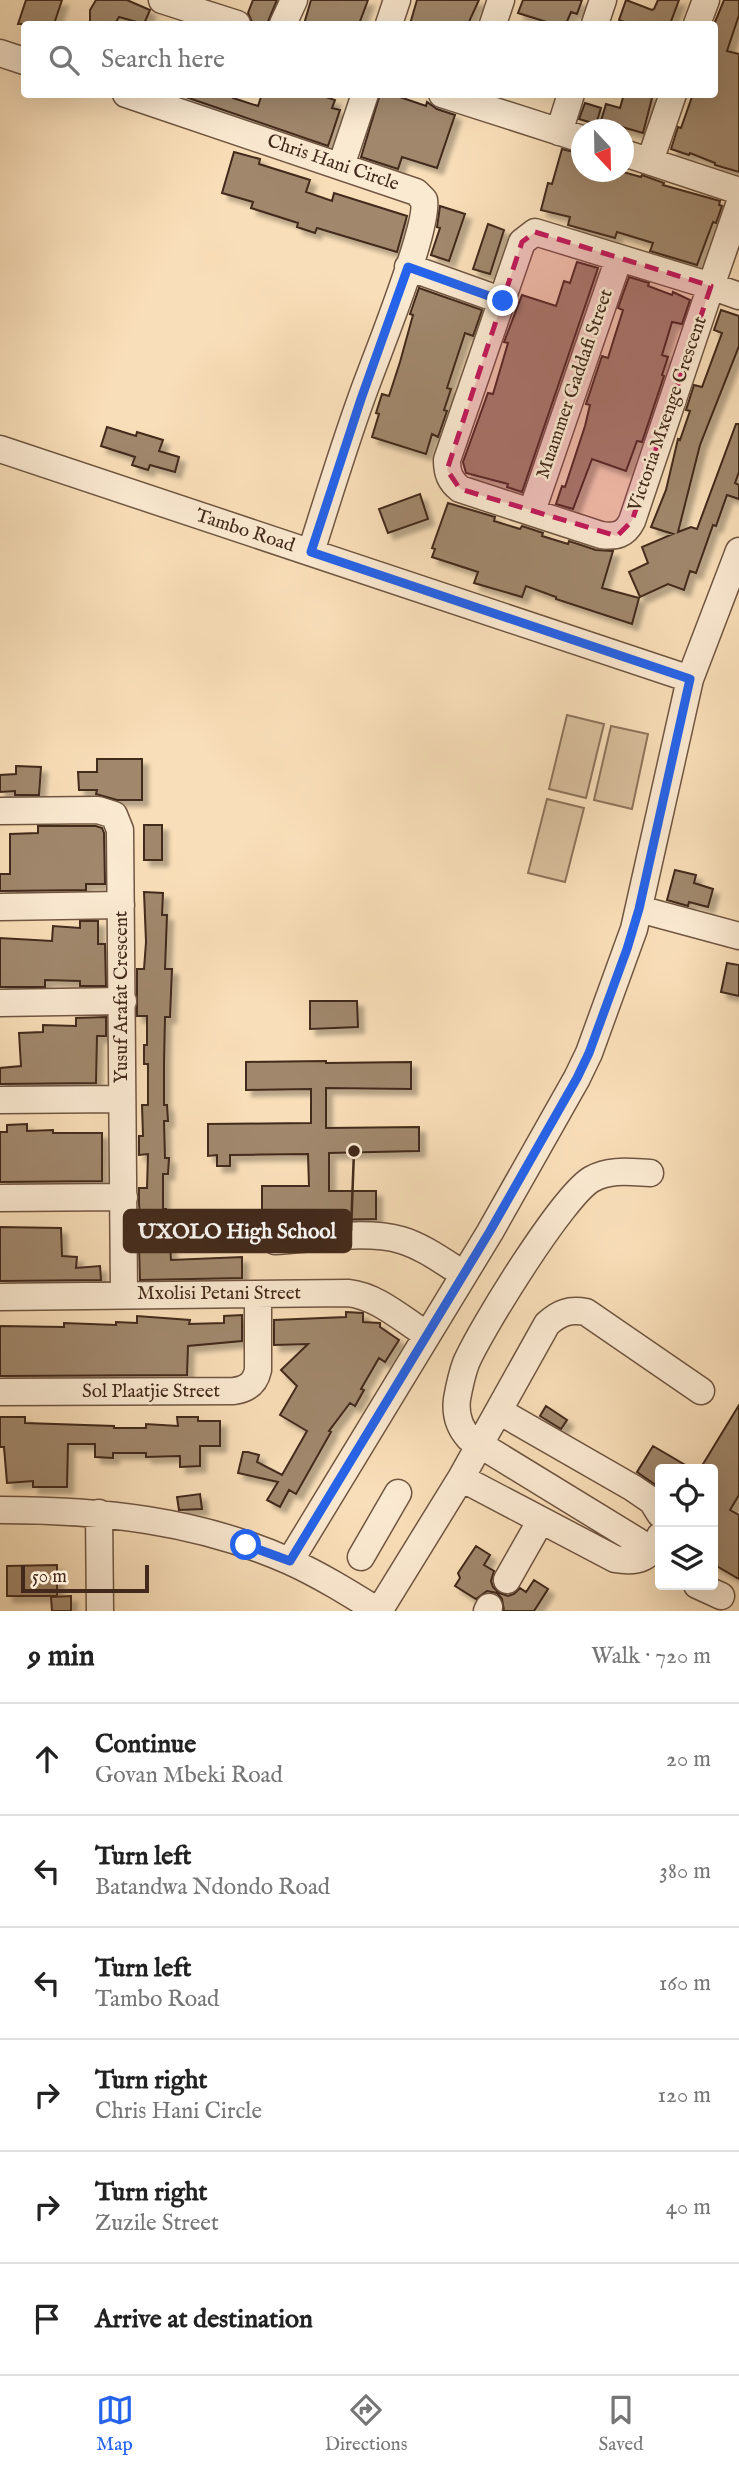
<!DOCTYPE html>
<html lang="en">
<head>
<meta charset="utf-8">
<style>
	body { margin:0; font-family:"IM FELL English",serif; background:#f2f2f2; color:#222 }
	.controls { position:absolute; right:21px; bottom:21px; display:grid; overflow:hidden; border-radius:7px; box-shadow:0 7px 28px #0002 }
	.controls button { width:63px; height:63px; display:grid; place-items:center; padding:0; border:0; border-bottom:2px solid #e0e0e0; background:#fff; color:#222; font:35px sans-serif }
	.compass { position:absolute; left:571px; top:119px; width:63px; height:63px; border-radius:50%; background:#fff; box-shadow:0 7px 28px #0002; rotate:158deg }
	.scale { position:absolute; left:21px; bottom:18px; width:128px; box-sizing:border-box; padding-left:7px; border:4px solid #42291b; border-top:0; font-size:19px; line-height:24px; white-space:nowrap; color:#42291b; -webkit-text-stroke:5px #fbead2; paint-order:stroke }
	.stop { position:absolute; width:21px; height:21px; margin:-16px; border:5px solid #2563eb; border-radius:50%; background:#fff }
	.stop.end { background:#2563eb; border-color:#fff; box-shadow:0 2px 7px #0008 }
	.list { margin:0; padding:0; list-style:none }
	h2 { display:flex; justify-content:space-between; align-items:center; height:91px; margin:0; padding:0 28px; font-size:30px }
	h2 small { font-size:23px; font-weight:400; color:#767676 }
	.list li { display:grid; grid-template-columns:46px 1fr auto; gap:21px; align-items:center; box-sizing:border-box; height:112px; padding:0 28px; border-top:2px solid #e0e0e0 }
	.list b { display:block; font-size:26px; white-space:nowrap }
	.list p { margin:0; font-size:23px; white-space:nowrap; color:#767676 }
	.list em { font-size:23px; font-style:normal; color:#767676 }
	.icon { flex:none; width:38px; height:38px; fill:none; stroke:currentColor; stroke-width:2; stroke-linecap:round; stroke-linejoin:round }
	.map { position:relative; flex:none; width:739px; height:1611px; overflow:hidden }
	.search { position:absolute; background:#fff; box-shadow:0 7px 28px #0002; left:21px; right:21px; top:21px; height:77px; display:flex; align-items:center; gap:18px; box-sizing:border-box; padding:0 24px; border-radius:7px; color:#767676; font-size:26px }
	.sheet { height:763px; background:#fff }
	nav { display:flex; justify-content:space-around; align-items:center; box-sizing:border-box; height:98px; border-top:2px solid #e0e0e0; background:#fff; font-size:19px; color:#767676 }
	nav a { display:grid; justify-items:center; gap:4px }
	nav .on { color:#2563eb }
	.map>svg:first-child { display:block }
	.green { fill:#dac09e; stroke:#8e745c; stroke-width:2 }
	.building { fill:#a1886d; stroke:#42291b; stroke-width:2; filter:url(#shadow) }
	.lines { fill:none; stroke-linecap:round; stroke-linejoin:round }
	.minor-casing { stroke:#705642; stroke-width:29 }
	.minor { stroke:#fbead2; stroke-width:26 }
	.route { stroke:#2563eb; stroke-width:9 }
	.marked { fill:#c2185b; fill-opacity:0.2; stroke:#c2185b; stroke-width:5; stroke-dasharray:14 9; stroke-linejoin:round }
	.labels { text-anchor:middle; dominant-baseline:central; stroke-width:5; stroke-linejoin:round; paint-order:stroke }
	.street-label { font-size:19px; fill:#42291b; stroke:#fbead2 }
	.leader { fill:none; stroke:#42291b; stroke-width:2.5 }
	.callout-dot { fill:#42291b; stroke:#fbead2; stroke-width:2.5 }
	.callout { fill:#42291b; stroke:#42291b; stroke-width:2.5 }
	.callout-label { font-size:21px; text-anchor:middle; font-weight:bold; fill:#fff }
</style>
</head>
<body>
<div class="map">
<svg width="739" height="1611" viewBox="0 0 739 1611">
	<defs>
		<filter id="shadow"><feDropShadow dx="6" dy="6" stdDeviation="2" flood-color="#0004"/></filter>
	</defs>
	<rect width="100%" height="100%" fill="#f9dfb9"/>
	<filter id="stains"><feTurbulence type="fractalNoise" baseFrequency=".00286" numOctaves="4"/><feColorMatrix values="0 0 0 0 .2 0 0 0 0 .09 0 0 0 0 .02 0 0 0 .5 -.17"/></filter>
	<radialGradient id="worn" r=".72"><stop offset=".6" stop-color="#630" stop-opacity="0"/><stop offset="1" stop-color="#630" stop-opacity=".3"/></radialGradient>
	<path class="green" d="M567,715L604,724L586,798L549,789Z
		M611,726L648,734L632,809L594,800Z
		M547,799L584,808L565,882L528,873Z"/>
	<path class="building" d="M26,0H62L54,24H18Z
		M96,0H127L150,10L144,24L119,17L115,24H90V10Z
		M253,0H277L267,24L252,22L248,13Z
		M311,0H368L359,24H304Z
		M417,0H479L468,24H410Z
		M523,0H582L577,14L571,12L566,24H553L518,13Z
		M626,0L652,10L654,9L658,0H679L670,24H630L619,20Z
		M724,0H739V15L727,51L739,54V172L715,165V163L690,153L689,155L671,149L678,127L681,128L693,94H715V22Z
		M177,94H234L233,98L258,106L262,94H317L335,100L332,108L340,110L328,146Z
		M380,94H391L426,106L427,102L437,109L455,115L437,168L402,157L398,169L361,157Z
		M624,94H653L643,133L601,121L606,104L620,108Z
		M585,103L601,108L596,124L579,119Z
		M562,149L582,154V172H623L641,177L642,175L664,183L663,185L720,201L719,205L722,206L716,223L713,222L697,265L650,251L653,243L617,232L615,238L568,225L570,217L541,210L548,183L552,184Z
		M234,152L260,159L259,164L310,180L306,192L332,201L334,193L407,216L397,252L317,228L315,233L297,227L298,223L251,208L253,202L222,193Z
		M440,206L465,214L449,261L431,255L440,228L437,227Z
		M488,224L504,230L490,274L473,269Z
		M577,262L598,268L522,492L507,487L508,484L466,473L463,462L488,393L493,394L508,343L504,342L522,295L556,306L564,281L570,283Z
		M629,277L649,283L648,286L672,295L673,292L690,300L682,324L672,322L662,355L668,357L662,375L664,376L642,442L637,441L626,471L592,459L573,509L556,504L562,486L565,487L585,426L590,405L586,404L602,356L608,358L612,345L623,310L618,308Z
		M419,288L482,310L473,336L465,333L447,388L451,389L444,410L447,411L438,437L432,434L426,454L372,437L379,414L376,413L382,394L389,396L400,362L413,315L410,314Z
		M721,310L739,316V346L700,445L678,532L691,527L697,529L736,424H739V472L735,483L739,485V499L727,495L716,526L713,525L696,573L690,571L684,590L668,584L640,597L629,572L648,563L642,547L673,534L651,527L666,490L678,439L680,440L690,411L686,410L694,385L702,387L722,333L714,330Z
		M107,427L136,436L137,432L163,440L159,451L179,457L175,472L150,465L148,470L132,465L135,457L101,446Z
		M420,494L428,519L388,533L379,509Z
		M448,503L495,517L494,521L520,529L522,526L543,533L542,536L568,544L569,541L596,550L613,551L602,588L639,598L632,624L556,599V597L526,586L522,597L474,583L478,572L432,557L435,549L432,548Z
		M97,759H142V800H117L96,794L97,790H79L78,772H97Z
		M16,766L41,767L39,795H15V791L0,792V775L16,774Z
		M144,825H162V860H144Z
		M38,826H96L102,828L104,833L105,884H86V890L0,891V874H10V834L38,833Z
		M675,870L696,875L694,883L713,889L708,907L689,902L688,906L667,900Z
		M144,892L163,893L162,915H167L165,969H172L170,1017H165L164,1064V1105H167L168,1121H164L165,1158H169L168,1174H163V1209H166L167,1245H170L171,1260L242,1257V1278L140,1280L139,1247L148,1246V1220H140L139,1203V1188H147L148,1154L139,1155V1136H143L142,1105H148V1064H144V1045H147V1016H137V969H144L146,942Z
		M80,921H98V944H105L106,986H80V981L45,980V987H0V938L52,941L53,926L80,928Z
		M727,963L739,965V996L721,992Z
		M310,1001H357L358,1027L310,1029Z
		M106,1017V1036H97L96,1083L0,1084V1068L21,1066L19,1033L43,1032V1025L76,1026V1018Z
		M326,1061V1063L411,1062V1089L326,1088V1128L419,1127V1151L329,1153V1191H376V1219L262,1221V1186H309L308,1154L230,1155V1166H217V1155L208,1156V1124L311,1123V1089L246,1090V1062Z
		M27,1124V1131L53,1130V1133H102V1181L0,1182V1132H7V1125Z
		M0,1227L61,1228L62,1256L77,1257L76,1268L100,1266L101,1280L0,1281Z
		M346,1312L363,1313V1322L380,1323V1327L399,1340L385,1362L379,1358L361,1389L364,1390L355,1406L350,1403L329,1431L331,1432L296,1494L289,1490L280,1507L267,1500L278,1482L238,1473L243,1452H248L259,1455L257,1462L282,1475L307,1431L280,1415L297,1386L281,1370L308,1344L274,1345V1320L346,1317Z
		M242,1315V1341L188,1346L187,1375L0,1376V1326L64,1327V1323L116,1325V1322L137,1323V1316L190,1320L189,1324L224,1323V1316Z
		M739,1405V1495L730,1510L739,1515V1579L713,1564V1469H700Z
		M546,1406L567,1420L561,1429L540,1416Z
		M0,1417H25V1423L114,1426V1428H146V1424L178,1426L177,1417H198V1421H220V1446H200V1466L180,1467V1456L146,1457V1453H113V1458L95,1457V1444H68L67,1487H33V1481L7,1483L4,1447H0Z
		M653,1446L692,1469H660V1488L637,1472Z
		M200,1494L202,1509L179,1510L177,1497Z
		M476,1546L490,1555L484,1565L494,1571L491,1581L493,1587L499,1593L508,1596L514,1594L520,1588L526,1592L534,1580L548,1589L534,1611H504L502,1599L497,1593L487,1591L476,1599L455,1586L460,1578L458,1573Z
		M57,1565V1596H7V1566Z
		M71,1596V1611H52L51,1597Z"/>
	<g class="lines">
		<defs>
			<path id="minor" d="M162,0L237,24
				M283,24L294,0
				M389,24L397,0
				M493,24L501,0
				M595,24L603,0
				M697,24L706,0
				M0,53L24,61
				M126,94L416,192L424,200C430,227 373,364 361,399C343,449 327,501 311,552
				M442,94L582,139
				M559,132L571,94
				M624,153L739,191
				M650,161L673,94
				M341,166L365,94
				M739,205L711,286L739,296
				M535,232L711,286L632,521C625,535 616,537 601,535L460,489C450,481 447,473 447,460L522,242Z
				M408,267L503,301
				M0,449L690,679
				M532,511L619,258
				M0,811L98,810L114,815L120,830L124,1295
				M0,907L121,905
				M639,909L739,936
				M0,1003L123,1001
				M0,1100L122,1099
				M650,1173C630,1172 610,1169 592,1179C564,1194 480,1330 466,1363C462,1374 459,1388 457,1399C455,1415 459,1427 469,1438L652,1550
				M0,1198L124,1197
				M275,1241C311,1239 367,1230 401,1240C422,1246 444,1262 463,1274
				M0,1297L348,1293C377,1296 402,1319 427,1335
				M0,1392L234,1391C247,1389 255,1384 258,1370V1295
				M499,1411L633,1488L652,1501L660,1514
				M461,1478L615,1559C638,1563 650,1559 660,1536
				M0,1510C100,1510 197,1520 289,1561C320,1575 349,1593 378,1611
				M99,1513L100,1611
				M361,1557L398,1493
				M290,1561L490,1232L577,1078L589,1053L634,929L690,679L739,551
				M507,1580L541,1520
				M697,1585L721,1596
				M379,1611L461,1478L547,1324C559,1313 569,1309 586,1312L701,1391
				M487,1611L489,1607"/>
		</defs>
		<use href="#minor" class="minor-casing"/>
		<use href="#minor" class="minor"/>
	</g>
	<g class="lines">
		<path class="route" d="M246,1545L290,1561L490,1231L577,1078L589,1053L627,949L639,909L690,679L311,552L361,399L408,267L503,301"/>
	</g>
	<path class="marked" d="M535,232L711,286L632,521L617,536L460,489L447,470L522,242Z"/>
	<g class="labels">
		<g class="street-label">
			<text transform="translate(333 163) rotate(19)">Chris Hani Circle</text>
			<text transform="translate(575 384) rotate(-71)">Muammer Gaddafi Street</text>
			<text transform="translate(668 414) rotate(-71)">Victoria Mxenge Crescent</text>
			<text transform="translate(245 531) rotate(18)">Tambo Road</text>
			<text transform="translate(122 997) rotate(-90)">Yusuf Arafat Crescent</text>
			<text x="219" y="1294">Mxolisi Petani Street</text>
			<text x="151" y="1392">Sol Plaatjie Street</text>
		</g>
	</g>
	<path class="leader" d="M354 1151L351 1231"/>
	<circle class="callout-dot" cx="354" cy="1151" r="7"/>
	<rect class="callout" x="124" y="1210" width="227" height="42" rx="7"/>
	<g class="callout-label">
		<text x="237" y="1238">UXOLO High School</text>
	</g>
	<rect width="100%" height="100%" filter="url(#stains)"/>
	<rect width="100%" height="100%" fill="url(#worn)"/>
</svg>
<div class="controls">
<button><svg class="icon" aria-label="locate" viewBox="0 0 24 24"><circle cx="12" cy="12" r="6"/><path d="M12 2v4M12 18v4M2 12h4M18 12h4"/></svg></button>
<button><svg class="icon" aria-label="layers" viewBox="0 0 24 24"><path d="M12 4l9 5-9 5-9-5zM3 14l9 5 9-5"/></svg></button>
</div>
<svg class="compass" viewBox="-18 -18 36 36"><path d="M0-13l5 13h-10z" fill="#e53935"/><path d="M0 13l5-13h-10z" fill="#767676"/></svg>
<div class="scale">50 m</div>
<div class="stop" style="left:246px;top:1545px"></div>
<div class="stop end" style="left:503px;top:301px"></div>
<div class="search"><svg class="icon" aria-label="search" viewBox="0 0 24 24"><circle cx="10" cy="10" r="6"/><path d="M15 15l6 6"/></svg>Search here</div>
</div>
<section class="sheet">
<h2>9 min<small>Walk · 720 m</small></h2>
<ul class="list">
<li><svg class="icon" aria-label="ahead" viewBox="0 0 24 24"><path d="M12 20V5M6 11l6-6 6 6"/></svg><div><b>Continue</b><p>Govan Mbeki Road</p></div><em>20 m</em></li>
<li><svg class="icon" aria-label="left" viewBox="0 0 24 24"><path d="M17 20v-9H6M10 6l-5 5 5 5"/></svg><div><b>Turn left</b><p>Batandwa Ndondo Road</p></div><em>380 m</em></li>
<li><svg class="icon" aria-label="left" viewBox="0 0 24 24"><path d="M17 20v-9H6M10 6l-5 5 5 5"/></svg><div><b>Turn left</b><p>Tambo Road</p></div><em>160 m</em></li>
<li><svg class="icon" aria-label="right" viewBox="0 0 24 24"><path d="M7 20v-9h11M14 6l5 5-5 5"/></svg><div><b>Turn right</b><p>Chris Hani Circle</p></div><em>120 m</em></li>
<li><svg class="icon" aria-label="right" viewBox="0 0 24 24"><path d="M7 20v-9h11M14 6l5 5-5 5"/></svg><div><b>Turn right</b><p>Zuzile Street</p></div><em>40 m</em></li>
<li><svg class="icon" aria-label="arrive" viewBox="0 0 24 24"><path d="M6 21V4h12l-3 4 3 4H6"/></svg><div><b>Arrive at destination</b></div></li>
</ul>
</section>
<nav>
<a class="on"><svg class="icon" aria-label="map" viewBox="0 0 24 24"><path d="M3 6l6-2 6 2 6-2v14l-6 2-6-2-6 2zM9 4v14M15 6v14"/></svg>Map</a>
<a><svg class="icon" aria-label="directions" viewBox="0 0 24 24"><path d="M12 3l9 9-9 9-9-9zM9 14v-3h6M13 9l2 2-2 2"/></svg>Directions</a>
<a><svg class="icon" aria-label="saved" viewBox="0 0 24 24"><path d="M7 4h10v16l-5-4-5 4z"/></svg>Saved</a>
</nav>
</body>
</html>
